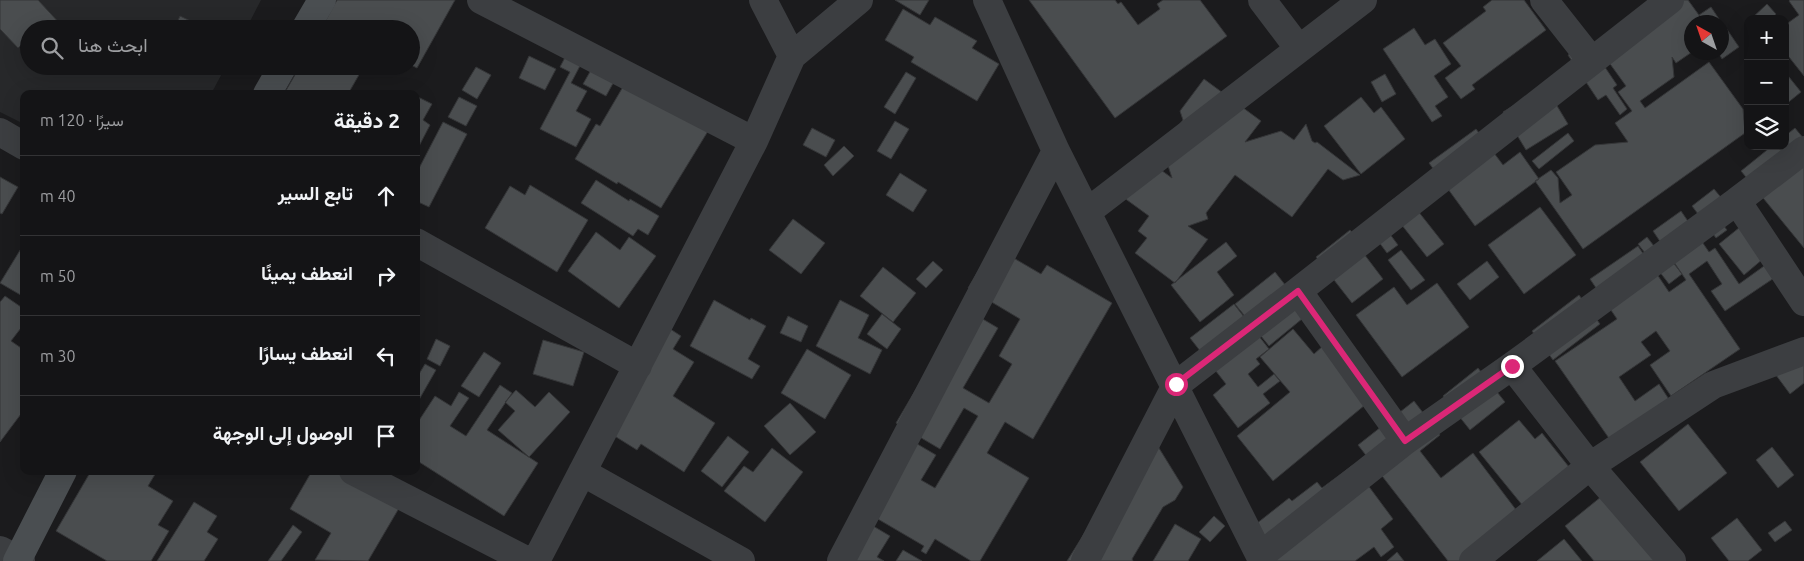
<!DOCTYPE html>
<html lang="ar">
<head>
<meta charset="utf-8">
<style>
	body { margin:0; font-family:Ubuntu,Vazirmatn,sans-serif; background:#1d1d1f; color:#f1f3f6; direction:rtl }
	.controls { position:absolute; right:15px; top:15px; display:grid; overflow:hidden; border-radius:10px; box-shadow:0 5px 20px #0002 }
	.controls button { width:45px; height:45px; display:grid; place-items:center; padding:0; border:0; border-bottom:1px solid #333335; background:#141416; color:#f1f3f6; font:25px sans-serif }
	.compass { position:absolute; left:1684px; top:15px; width:45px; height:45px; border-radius:50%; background:#141416; box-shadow:0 5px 20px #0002; rotate:320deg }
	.stop { position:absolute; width:15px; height:15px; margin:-11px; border:4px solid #db2777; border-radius:50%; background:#fff }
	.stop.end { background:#db2777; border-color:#fff; box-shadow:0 1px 5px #0008 }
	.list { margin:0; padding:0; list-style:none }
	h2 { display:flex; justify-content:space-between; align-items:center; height:65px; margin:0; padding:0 20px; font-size:21px }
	h2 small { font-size:16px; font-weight:400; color:#9d9ea1 }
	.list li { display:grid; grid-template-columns:32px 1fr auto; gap:15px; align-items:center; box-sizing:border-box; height:80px; padding:0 20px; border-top:1px solid #333335 }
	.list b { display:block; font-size:19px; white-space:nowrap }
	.list em { font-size:16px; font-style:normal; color:#9d9ea1 }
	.icon { flex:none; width:28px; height:28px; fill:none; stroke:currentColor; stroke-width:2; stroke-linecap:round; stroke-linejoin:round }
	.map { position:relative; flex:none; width:1804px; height:561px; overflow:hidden; direction:ltr }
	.search { position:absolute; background:#141416; box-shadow:0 5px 20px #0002; left:20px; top:20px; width:400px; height:55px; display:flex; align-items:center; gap:12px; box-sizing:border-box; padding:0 18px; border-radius:28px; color:#9d9ea1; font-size:19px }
	.panel { position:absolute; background:#141416; box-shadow:0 5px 20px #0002; left:20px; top:90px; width:400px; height:385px; border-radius:10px; direction:rtl }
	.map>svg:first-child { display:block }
	.built { fill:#27282a }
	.building { fill:#4a4d4f; stroke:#353638 }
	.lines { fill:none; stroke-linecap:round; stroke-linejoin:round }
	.street { stroke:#3c3e41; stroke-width:28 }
	.secondary { stroke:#4a4e51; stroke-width:28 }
	.route { stroke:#db2777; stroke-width:6 }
</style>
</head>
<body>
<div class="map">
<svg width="1804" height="561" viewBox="0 0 1804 561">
	<rect width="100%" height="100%" fill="#1b1b1d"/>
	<path class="built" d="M0,0H261L246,29H29V66H226L211,94H24V124L0,112Z"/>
	<path class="building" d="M0,0H38L63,27L69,22L76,29H43L41,26L39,29H29V38L18,48L0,29Z
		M337,0H455L417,68L411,65V29H321Z
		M895,0H929L920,15Z
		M1029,0H1115L1118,4L1121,2L1138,25L1160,9L1157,4L1163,0H1200L1227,36L1115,118Z
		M1492,0H1524L1546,30L1472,85L1475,89L1461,99L1445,78L1461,66L1443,43L1486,11L1483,7Z
		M1653,0H1688L1704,22H1692V52L1676,63L1672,57L1674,77L1640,101L1645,108L1709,62L1743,109L1745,133L1583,249L1535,181L1551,170L1558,178L1560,203L1572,195L1556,172L1595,145L1628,142L1615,123L1632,111L1618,92L1626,86L1595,43Z
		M1790,0H1804V76L1785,52V25L1799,15L1789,1Z
		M1767,4L1776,14L1771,19H1751Z
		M1711,7L1719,19L1714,22H1704L1699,15Z
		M903,9L930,25L935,17L977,41L972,48L999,64L977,101L911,62L914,57L885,40Z
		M180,16L203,27L202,29H174Z
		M1414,28L1425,45L1435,39L1451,64L1434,76L1448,97L1435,106L1442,116L1432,122L1383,49Z
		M1726,28L1739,47L1722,59L1718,52H1722V32Z
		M1588,42L1617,85L1613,88L1627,109L1620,115L1606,95L1598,100L1568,55Z
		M572,44L621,69L606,96L583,84L591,70L581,64L571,83L587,91L576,111L591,119L576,147L540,129L570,72L560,67Z
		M529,56L556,69L545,90L519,78Z
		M300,66H364L348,94H284Z
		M476,67L491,75L477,99L462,90Z
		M634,68L716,118L661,208L618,182L617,184L575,159L596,124L600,126Z
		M906,72L916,78L895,114L884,107Z
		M1785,72L1801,92L1785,105Z
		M1385,74L1396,94L1382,102L1371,82Z
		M1204,79L1261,121L1245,142L1281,131L1294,140L1306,124L1312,141L1315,143L1317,142L1360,175L1343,180L1328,169L1292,217L1235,175L1206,213L1208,219L1188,226L1207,239H1208L1175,283L1135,253L1147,238L1138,231L1149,216L1116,192L1143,157L1172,178L1162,147L1183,120L1180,111Z
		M1545,86L1568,124L1526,150L1503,112Z
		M416,96L432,104L423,120L430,125L416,152Z
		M459,97L477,106L466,126L448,117Z
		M1361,97L1374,113L1381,107L1405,139L1361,174L1324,126Z
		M895,121L909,129L891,159L877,151Z
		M443,122L467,134L429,207L416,201V174Z
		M812,128L835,140L826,157L803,145Z
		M1795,128L1804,139V248L1741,171L1772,146H1785V136Z
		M1476,129L1503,165L1520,152L1539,179L1475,226L1429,163Z
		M1568,133L1574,141L1539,169L1532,161Z
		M844,146L854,156L833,176L824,165Z
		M900,173L927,190L913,212L886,195Z
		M0,177L18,187L2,214L0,213Z
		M596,180L629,201L630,199L659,216L648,235L638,229L633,236L581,203Z
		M530,185L588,220L557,272L485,228L510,186L525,195Z
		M1714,189L1729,207L1717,217L1727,230L1716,238L1692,206Z
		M1403,192L1444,244L1427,257L1386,205Z
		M1540,207L1576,255L1524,294L1488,245Z
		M1681,211L1709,252L1715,248L1739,284L1771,261L1780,274L1725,311L1711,291L1722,284L1707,261L1689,274L1740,349L1671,396L1650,365L1670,351L1656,331L1641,342L1651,355L1619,377L1635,401L1659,384L1672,404L1613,444L1555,361L1617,319L1590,279L1638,246L1669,292L1686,280L1653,231Z
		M1378,218L1398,245L1387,253L1367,226Z
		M793,219L825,243L801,274L769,250Z
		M1745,223L1770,253L1744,275L1719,244Z
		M1350,230L1358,240L1355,242L1383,279L1352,303L1316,257Z
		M596,232L620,250L629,237L656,256L619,308L568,271Z
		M1647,237L1664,259L1668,256L1682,274L1669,284L1638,244Z
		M1226,242L1237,256L1217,272L1234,295L1200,322L1171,285Z
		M993,246L1041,274L1047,265L1112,303L1033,439L1005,422L987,453L1029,478L980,561H971L935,539L926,554L921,551L924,546L859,508L902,435L936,455L921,480L935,488L978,416L964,408L940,449L896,423L964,308L998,328L963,388L989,403L1012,364L999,356L1020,319L968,288Z
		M22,247H24V297L0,283Z
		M1401,250L1425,280L1411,290L1388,260Z
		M933,261L943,270L926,288L916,279Z
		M1487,261L1499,277L1470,300L1457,284Z
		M883,267L916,293L893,322L860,296Z
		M1275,272L1308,314L1269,346L1235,304Z
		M1437,283L1469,327L1402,377L1356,315L1394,287L1407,305Z
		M1579,295L1600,324L1553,360L1532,331Z
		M5,296L24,309V324L11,341L24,350V410L0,442V302Z
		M714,300L750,320L751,318L766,326L748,359L760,366L752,379L690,346Z
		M840,300L869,315L858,338L882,350L870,374L816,346Z
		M1234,304L1269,349L1256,359L1260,364L1248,374L1258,387L1274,374L1280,381L1263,394L1270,403L1238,428L1213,395L1226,384L1190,338Z
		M882,314L901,329L887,349L867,334Z
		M788,316L808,326L801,342L780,333Z
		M661,323L681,336L673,349L694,362L673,396L715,423L684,472L641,444L637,450L597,425Z
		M1293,329L1314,354L1324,345L1371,400L1273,481L1237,436L1290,392L1260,357Z
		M436,339L450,346L440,366L427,359Z
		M543,340L584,352L573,386L533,374Z
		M807,349L851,375L825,419L781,393Z
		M484,352L501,363L479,397L461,386Z
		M1804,356V383L1790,394L1770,367Z
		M425,364L436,370L416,405V379Z
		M1478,368L1505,402L1470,430L1443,396Z
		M500,385L512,393L487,430L538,463L504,516L416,460V425L435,396L451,406L459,392L469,398L450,426L466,436Z
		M516,390L535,407L549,392L570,412L529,457L498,430L515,411L505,402Z
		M1414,401L1440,435L1420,451L1441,478L1473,453L1520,515L1460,561H1448L1358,445Z
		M790,403L816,432L790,455L764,426Z
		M1519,420L1535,439L1542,433L1569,467L1523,506L1479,452Z
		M1688,424L1727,473L1679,511L1640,462Z
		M728,436L749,452L722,487L701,471Z
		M1154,440L1183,487L1175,500L1163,507L1132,559L1133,561H1067L1121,475Z
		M1772,447L1794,475L1778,488L1756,460Z
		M772,448L803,472L765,522L724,491L744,466L753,472Z
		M1353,465L1393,519L1381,529L1394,547L1381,557L1374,547L1355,561H1273L1256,524L1289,498L1292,501L1317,482L1322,488Z
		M91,471H157L148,486L173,501L158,525L169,531L151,561H107L56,531Z
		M312,471H348L402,503L368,561L315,560L331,533L290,509Z
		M1607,492L1664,561H1594L1565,526Z
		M194,502L217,516L207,532L218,539L204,561H157Z
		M1214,516L1225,526L1210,542L1199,532Z
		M858,517L890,536L877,557L884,561H832Z
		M1737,518L1762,550L1748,561H1729L1711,538Z
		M1785,521L1792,530L1775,542L1768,533Z
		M1175,524L1201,539L1188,561H1153Z
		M293,525L302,532L281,561H268Z
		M1564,539L1582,561H1537Z
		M903,550L922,561H896Z
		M1397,552L1404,561H1387Z"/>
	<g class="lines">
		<path class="street" d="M481,0L754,141
			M987,0L1056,151L1260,556L1405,441L1512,366L1737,201L1804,302
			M1262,0L1299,49
			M1544,0L1592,61
			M792,56L859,0
			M0,132L24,146
			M1737,201L1804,150
			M1087,212L1363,0
			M416,242L638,366
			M1512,366L1590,466L1672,561
			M1405,441L1298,291L1670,0
			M353,471L528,561
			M582,472L741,561
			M0,550L21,561
			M536,561L754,141L792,56L763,0
			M841,561L1056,151
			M1085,561L1176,385L1298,291
			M1473,561L1590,466L1713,385L1804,351"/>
		<path class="secondary" d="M305,29L322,0
			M267,94L283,66
			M17,561L63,471"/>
	</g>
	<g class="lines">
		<path class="route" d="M1176,384L1298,291L1405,441L1512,366"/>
	</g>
</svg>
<div class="controls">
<button>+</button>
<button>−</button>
<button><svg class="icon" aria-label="layers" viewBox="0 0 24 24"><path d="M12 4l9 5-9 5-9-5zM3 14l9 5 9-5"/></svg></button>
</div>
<svg class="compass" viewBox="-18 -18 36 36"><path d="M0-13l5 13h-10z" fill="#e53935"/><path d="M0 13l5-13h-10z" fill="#9d9ea1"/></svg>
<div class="stop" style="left:1176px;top:384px"></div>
<div class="stop end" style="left:1512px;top:366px"></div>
<div class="search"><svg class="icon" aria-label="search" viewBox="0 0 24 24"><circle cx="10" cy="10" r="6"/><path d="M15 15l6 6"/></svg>ابحث هنا</div>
<section class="panel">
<h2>2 دقيقة<small>سيرًا · 120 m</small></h2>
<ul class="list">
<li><svg class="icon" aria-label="ahead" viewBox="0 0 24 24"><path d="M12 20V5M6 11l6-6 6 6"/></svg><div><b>تابع السير</b></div><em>40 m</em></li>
<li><svg class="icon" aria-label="right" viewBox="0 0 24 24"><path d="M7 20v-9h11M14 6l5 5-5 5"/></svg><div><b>انعطف يمينًا</b></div><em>50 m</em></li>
<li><svg class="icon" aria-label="left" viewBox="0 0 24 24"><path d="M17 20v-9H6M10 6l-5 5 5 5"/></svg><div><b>انعطف يسارًا</b></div><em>30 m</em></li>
<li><svg class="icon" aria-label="arrive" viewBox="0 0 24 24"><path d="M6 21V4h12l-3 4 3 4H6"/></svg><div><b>الوصول إلى الوجهة</b></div></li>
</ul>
</section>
</div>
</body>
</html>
